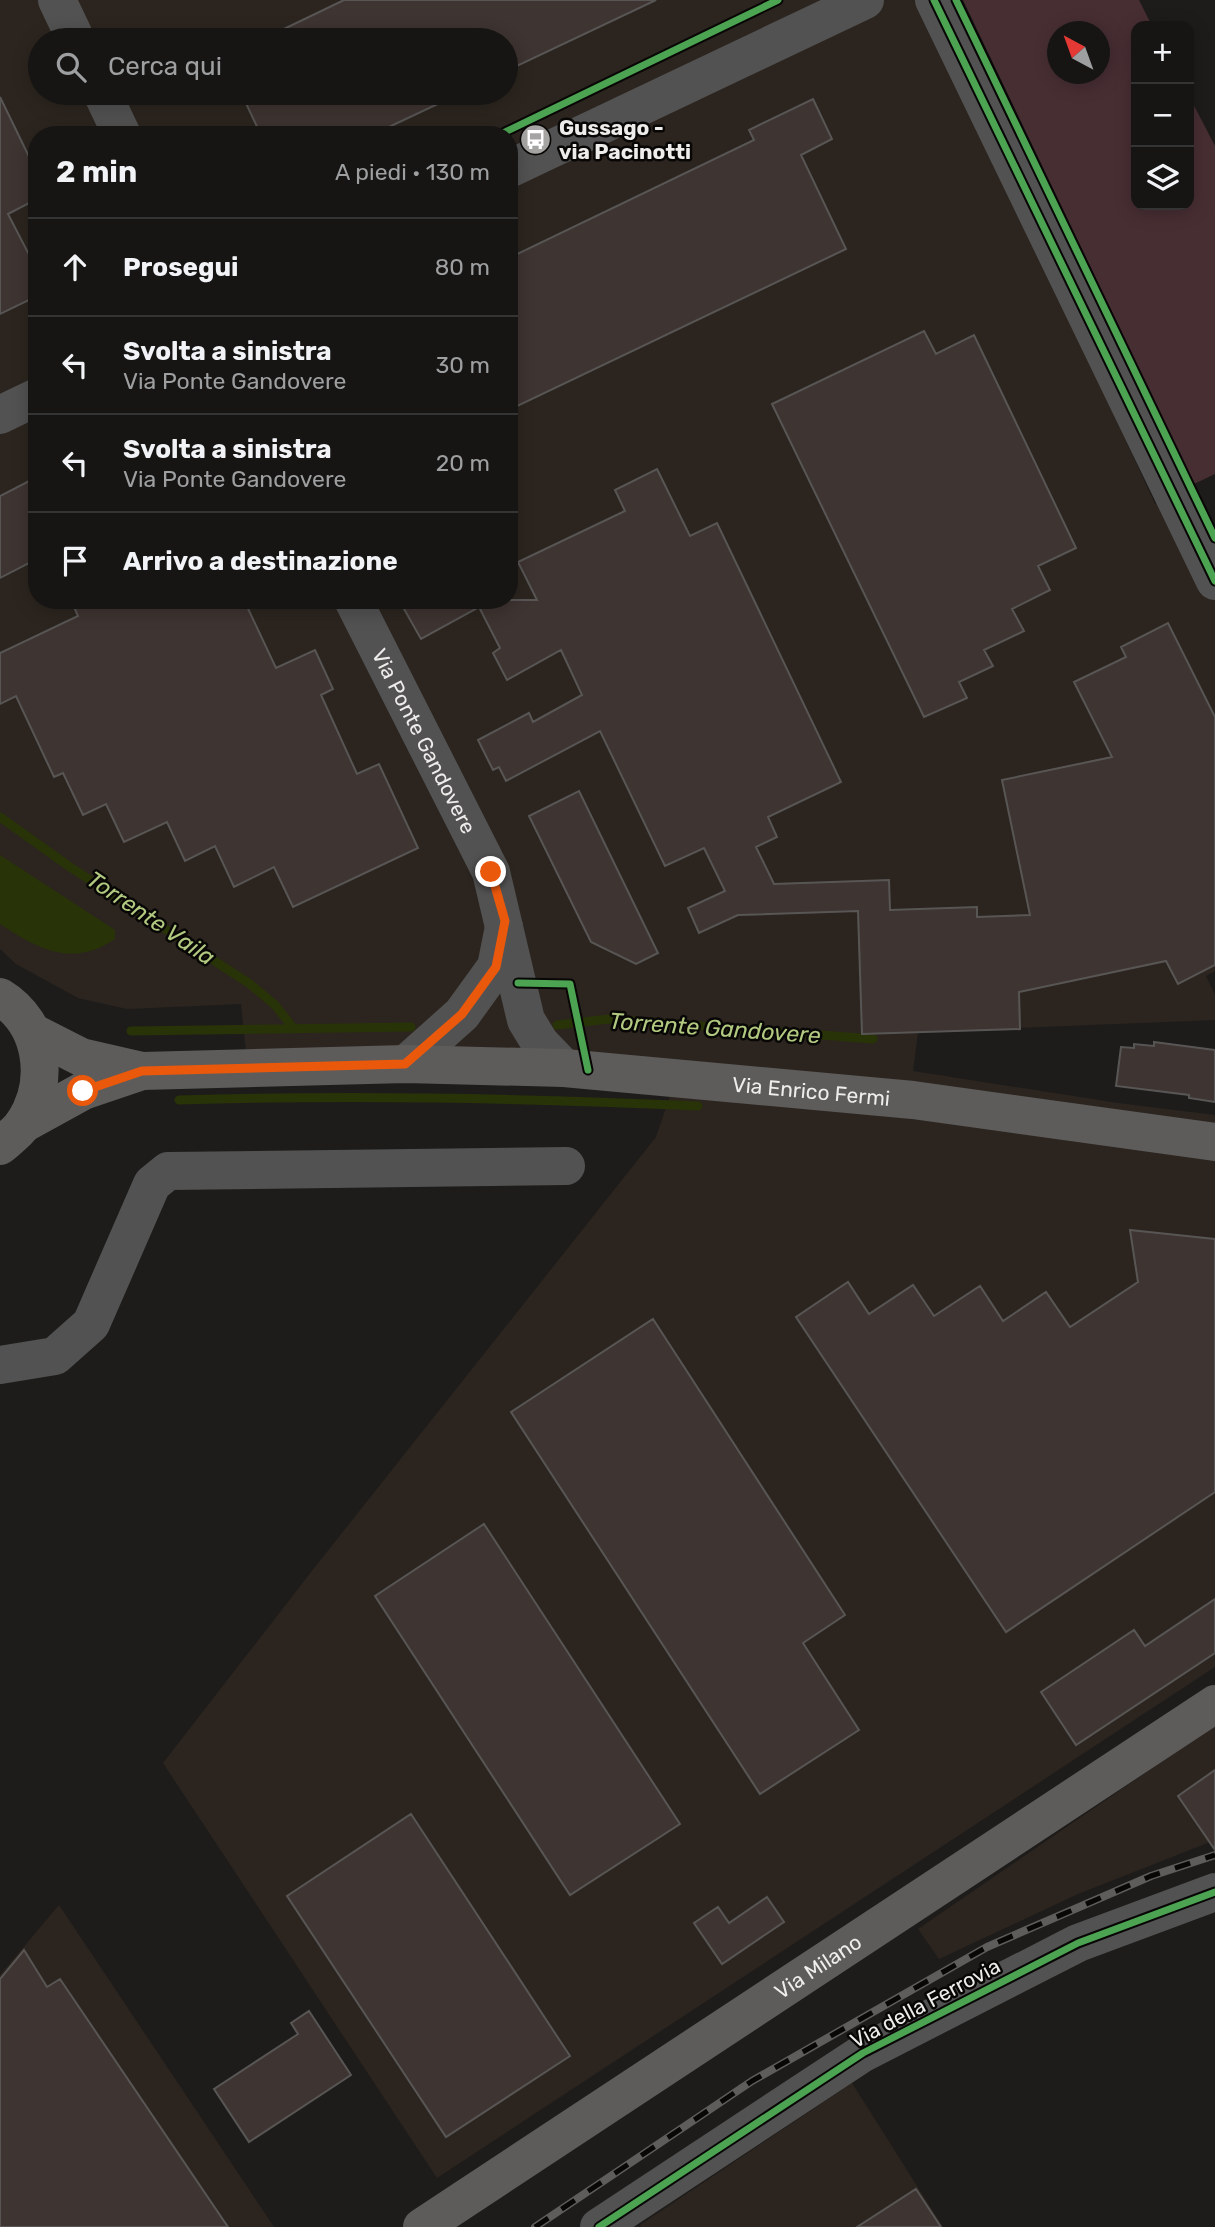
<!DOCTYPE html>
<html lang="it">
<head>
<meta charset="utf-8">
<style>
	body { margin:0; font-family:Rubik,sans-serif; background:#232222; color:#f1f3f6 }
	.controls { position:absolute; right:21px; top:21px; display:grid; overflow:hidden; border-radius:14px; box-shadow:0 4px 18px #0003 }
	.controls button { width:63px; height:63px; display:grid; place-items:center; padding:0; border:0; border-bottom:2px solid #353434; background:#161514; color:#f1f3f6; font:35px sans-serif }
	.compass { position:absolute; left:1047px; top:21px; width:63px; height:63px; border-radius:50%; background:#161514; box-shadow:0 4px 18px #0003; rotate:319deg }
	.stop { position:absolute; width:21px; height:21px; margin:-16px; border:5px solid #ea580c; border-radius:50%; background:#fff }
	.stop.end { background:#ea580c; border-color:#fff; box-shadow:0 2px 7px #0008 }
	.list { margin:0; padding:0; list-style:none }
	h2 { display:flex; justify-content:space-between; align-items:center; height:91px; margin:0; padding:0 28px; font-size:30px }
	h2 small { font-size:23px; font-weight:400; color:#9e9fa0 }
	.list li { display:grid; grid-template-columns:46px 1fr auto; gap:21px; align-items:center; box-sizing:border-box; height:98px; padding:0 28px; border-top:2px solid #353434 }
	.list b { display:block; font-size:26px; white-space:nowrap }
	.list p { margin:0; font-size:23px; white-space:nowrap; color:#9e9fa0 }
	.list em { font-size:23px; font-style:normal; color:#9e9fa0 }
	.icon { flex:none; width:38px; height:38px; fill:none; stroke:currentColor; stroke-width:2; stroke-linecap:round; stroke-linejoin:round }
	.map { position:relative; flex:none; width:1215px; height:2227px; overflow:hidden }
	.search { position:absolute; background:#161514; box-shadow:0 4px 18px #0003; left:28px; top:28px; width:490px; height:77px; display:flex; align-items:center; gap:18px; box-sizing:border-box; padding:0 24px; border-radius:38px; color:#9e9fa0; font-size:26px }
	.panel { position:absolute; background:#161514; box-shadow:0 4px 18px #0003; left:28px; top:126px; width:490px; height:483px; border-radius:28px }
	.map>svg:first-child { display:block }
	.built { fill:#2c251f; fill-rule:evenodd }
	.green { fill:#472e33; fill-rule:evenodd }
	.water { fill:#283308 }
	.lines { fill:none; stroke-linecap:round; stroke-linejoin:round }
	.stream { stroke:#283308; stroke-width:9 }
	.building { fill:#3e3431; stroke:#585655; stroke-width:2 }
	.minor { stroke:#525252; stroke-width:38 }
	.major { stroke:#5d5c5b; stroke-width:38 }
	.rail-casing { stroke:#5f5d5c; stroke-width:8 }
	.rail { stroke:#080706; stroke-width:5; stroke-dasharray:16; stroke-linecap:butt }
	.cycleway-casing { stroke:#080706; stroke-width:11 }
	.cycleway { stroke:#4ca352; stroke-width:7 }
	.route { stroke:#ea580c; stroke-width:9 }
	.labels { text-anchor:middle; dominant-baseline:central; stroke-width:5; stroke-linejoin:round; paint-order:stroke }
	.poi-label { font-size:21px; font-weight:bold; fill:#efedeb; stroke:#080706; text-anchor:start }
	.street-label { font-size:21px; fill:#efedeb; stroke:#080706 }
	.water-label { font-size:23px; font-style:italic; fill:#b2c980; stroke:#080706 }
</style>
</head>
<body>
<div class="map">
<svg width="1215" height="2227" viewBox="0 0 1215 2227">
	<rect width="100%" height="100%" fill="#1e1c1a"/>
	<path class="built" d="M0,0H918L1018,206L1155,504L1194,484L1215,527V971L1206,976L1215,995V1020L918,1032L913,1071L1118,1103L1215,1115V1667L437,2178L163,1763L315,1567L656,1137L679,1070L247,1061L241,1004L127,1009L78,998L16,964L0,949ZM40,40H506V93H40ZM37,135H509V600H37Z
		M1215,1725V1840L1078,1894L939,1959L918,1929Z
		M59,1905L274,2227H0V1975Z
		M852,2083L943,2227H641L640,2225Z"/>
	<path class="green" d="M963,0H1139L1152,26H1136V205H1189V96L1215,146V474L1194,484ZM1058,32H1100V74H1058Z"/>
	<path class="water" d="M0,855L115,930V939C72,968 38,949 0,924Z"/>
	<g class="lines">
		<path class="stream" d="M0,817L70,867L250,984L275,1005L294,1029
			M557,1025L609,1019L873,1039
			M131,1031L411,1027
			M179,1100C352,1095 525,1098 698,1106"/>
	</g>
	<path class="building" d="M344,0H656L506,71V40H261Z
		M241,93H461L372,135H261Z
		M0,97L37,173V199L8,214L37,270V296L0,314Z
		M813,99L832,139L801,155L846,249L509,410V258L754,140L749,130Z
		M924,331L936,354L974,335L1076,548L1038,566L1050,590L1012,609L1024,631L984,650L993,666L959,682L967,698L924,717L772,404Z
		M657,469L690,536L717,523L841,782L768,817L777,837L756,847L774,884L889,880L890,910L977,907V917L1030,915L1002,780L1112,757L1074,682L1126,657L1121,647L1168,623L1215,717V965L1178,984L1166,961L1019,992L1020,1029L862,1034L858,911L738,915L699,933L688,908L725,891L704,848L665,866L600,731L506,781L499,767L493,770L478,740L529,713L533,722L582,695L561,650L507,680L493,653L500,648L479,607L421,639L399,600H537L518,562L625,511L615,490Z
		M37,477V559L0,578V496Z
		M71,600H244L276,668L315,650L333,689L321,695L357,774L379,764L418,848L293,907L274,867L234,887L215,846L185,861L167,822L124,842L106,804L83,815L63,773L54,777L16,696L0,704V653L78,616Z
		M579,791L658,953L636,964L591,942L529,816Z
		M1154,1042L1215,1050V1102L1189,1098V1095L1116,1086L1121,1047L1134,1048V1044L1154,1046Z
		M1130,1230L1215,1239V1492L1006,1632L796,1317L848,1282L869,1314L913,1285L934,1316L980,1286L1003,1321L1046,1292L1070,1327L1138,1282Z
		M653,1319L845,1615L803,1643L859,1730L760,1794L511,1412Z
		M484,1524L680,1824L570,1895L375,1596Z
		M1215,1599V1653L1076,1745L1041,1692L1134,1630L1145,1646Z
		M1215,1770V1850L1178,1796Z
		M411,1814L570,2056L446,2137L287,1896Z
		M767,1897L784,1922L722,1964L694,1923L718,1907L729,1923Z
		M24,1950L47,1987L60,1979L228,2227H0V1979Z
		M309,2011L351,2075L249,2142L214,2089L298,2034L291,2023Z
		M916,2189L941,2227H857Z"/>
	<g class="lines">
		<g class="minor">
			<path d="M57,0L76,40"/>
			<path d="M934,0L1215,581"/>
			<path d="M102,93L122,135"/>
			<path d="M509,169L865,0"/>
			<path d="M0,415L37,397"/>
			<path id="s1" d="M353,600L491,872L526,1020L540,1043L564,1068"/>
			<path d="M406,1064L462,1014L496,967L504,927"/>
			<path d="M0,1365L55,1356L91,1324L152,1184L168,1171L566,1166"/>
			<path d="M599,2227L863,2053L1078,1943L1215,1892"/>
		</g>
		<g class="major">
			<path d="M0,997C43,1023 51,1081 24,1123C18,1132 8,1139 0,1146"/>
			<path id="s2" d="M32,1032L81,1057L142,1071L406,1064L564,1068L913,1100L1215,1142"/>
			<path d="M23,1124L83,1091L142,1071"/>
			<path id="s3" d="M422,2227L1215,1704"/>
		</g>
		<defs>
			<path id="rail" d="M535,2227L752,2081L987,1947L1151,1876L1215,1855"/>
		</defs>
		<use href="#rail" class="rail-casing"/>
		<use href="#rail" class="rail"/>
		<defs>
			<path id="cycleway" d="M934,0L1215,581
				M956,0L1215,538
				M499,135L778,0
				M518,983L570,984L588,1070
				M599,2227L863,2053L1078,1943L1215,1892"/>
		</defs>
		<use href="#cycleway" class="cycleway-casing"/>
		<use href="#cycleway" class="cycleway"/>
	</g>
	<g class="lines">
		<path class="route" d="M83,1091L142,1071L405,1064L462,1014L496,967L505,921L491,872"/>
	</g>
	<defs>
		<symbol id="bus-disc" viewBox="-11 -11 22 22"><circle r="9.5" fill="#a6a4a2" stroke="#080706"/><path d="M-5-6H5V4H4V6H2V4H-2V6H-4V4H-5ZM-3.5-4V0h7V-4ZM-3.5 1.2v1.5H-2V1.2ZM2 1.2v1.5H3.5V1.2Z" fill="#fff"/></symbol>
	</defs>
	<g fill-rule="evenodd">
		<use href="#bus-disc" x="518" y="122" width="35" height="35"/>
	</g>
	<g class="labels">
		<g class="poi-label">
			<text x="559" y="127">Gussago -<tspan x="559" dy="24">via Pacinotti</tspan></text>
		</g>
		<g class="street-label">
			<text stroke="none"><textPath href="#s1" startOffset="158">Via Ponte Gandovere</textPath></text>
			<text stroke="none"><textPath href="#s2" startOffset="788">Via Enrico Fermi</textPath></text>
			<text stroke="none"><textPath href="#s3" startOffset="474">Via Milano</textPath></text>
			<text transform="translate(925 2003) rotate(-28)">Via della Ferrovia</text>
		</g>
		<g class="water-label">
			<text transform="translate(151 918) rotate(34)">Torrente Vaila</text>
			<text transform="translate(715 1028) rotate(4)">Torrente Gandovere</text>
		</g>
	</g>
</svg>
<div class="controls">
<button>+</button>
<button>−</button>
<button><svg class="icon" aria-label="layers" viewBox="0 0 24 24"><path d="M12 4l9 5-9 5-9-5zM3 14l9 5 9-5"/></svg></button>
</div>
<svg class="compass" viewBox="-18 -18 36 36"><path d="M0-13l5 13h-10z" fill="#e53935"/><path d="M0 13l5-13h-10z" fill="#9e9fa0"/></svg>
<div class="stop" style="left:83px;top:1091px"></div>
<div class="stop end" style="left:491px;top:872px"></div>
<div class="search"><svg class="icon" aria-label="search" viewBox="0 0 24 24"><circle cx="10" cy="10" r="6"/><path d="M15 15l6 6"/></svg>Cerca qui</div>
<section class="panel">
<h2>2 min<small>A piedi · 130 m</small></h2>
<ul class="list">
<li><svg class="icon" aria-label="ahead" viewBox="0 0 24 24"><path d="M12 20V5M6 11l6-6 6 6"/></svg><div><b>Prosegui</b></div><em>80 m</em></li>
<li><svg class="icon" aria-label="left" viewBox="0 0 24 24"><path d="M17 20v-9H6M10 6l-5 5 5 5"/></svg><div><b>Svolta a sinistra</b><p>Via Ponte Gandovere</p></div><em>30 m</em></li>
<li><svg class="icon" aria-label="left" viewBox="0 0 24 24"><path d="M17 20v-9H6M10 6l-5 5 5 5"/></svg><div><b>Svolta a sinistra</b><p>Via Ponte Gandovere</p></div><em>20 m</em></li>
<li><svg class="icon" aria-label="arrive" viewBox="0 0 24 24"><path d="M6 21V4h12l-3 4 3 4H6"/></svg><div><b>Arrivo a destinazione</b></div></li>
</ul>
</section>
</div>
</body>
</html>
